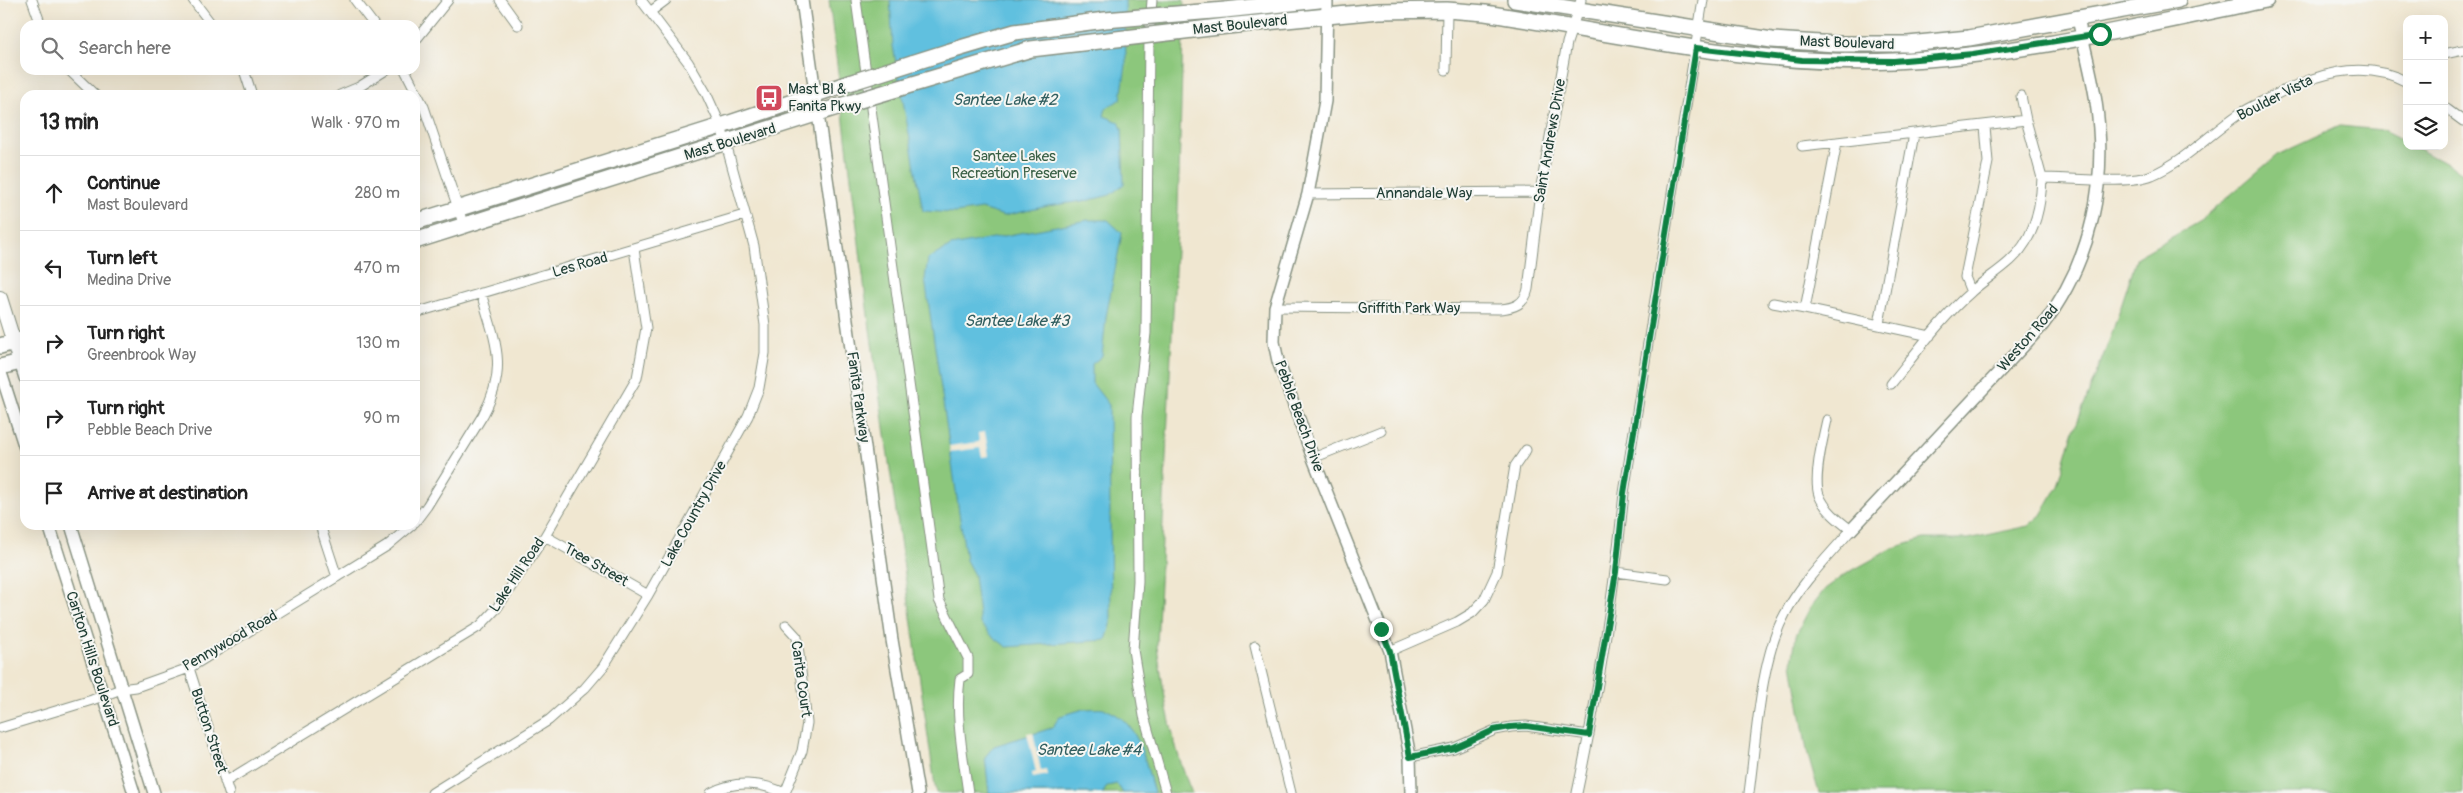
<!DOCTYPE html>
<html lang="en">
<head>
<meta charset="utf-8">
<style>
	body { margin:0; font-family:Pangolin,sans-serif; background:#f6f6f6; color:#222 }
	.controls { position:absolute; right:15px; top:15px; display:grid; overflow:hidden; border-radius:10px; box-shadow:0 5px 20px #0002 }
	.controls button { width:45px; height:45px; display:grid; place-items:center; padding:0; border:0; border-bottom:1px solid #e0e0e0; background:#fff; color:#222; font:25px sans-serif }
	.stop { position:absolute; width:15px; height:15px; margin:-11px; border:4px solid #0b8043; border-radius:50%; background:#fff }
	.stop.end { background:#0b8043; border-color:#fff; box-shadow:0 1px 5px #0008 }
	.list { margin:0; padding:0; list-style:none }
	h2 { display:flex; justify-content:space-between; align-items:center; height:65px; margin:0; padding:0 20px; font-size:21px }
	h2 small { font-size:16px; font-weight:400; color:#767676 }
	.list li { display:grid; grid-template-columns:32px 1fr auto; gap:15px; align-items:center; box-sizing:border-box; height:75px; padding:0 20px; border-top:1px solid #e0e0e0 }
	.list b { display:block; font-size:19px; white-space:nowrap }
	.list p { margin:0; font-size:16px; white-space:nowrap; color:#767676 }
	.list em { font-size:16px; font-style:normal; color:#767676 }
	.icon { flex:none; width:28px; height:28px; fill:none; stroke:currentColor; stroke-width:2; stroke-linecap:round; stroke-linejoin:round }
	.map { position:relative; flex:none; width:2463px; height:793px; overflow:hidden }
	.search { position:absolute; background:#fff; box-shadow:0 5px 20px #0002; left:20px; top:20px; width:400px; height:55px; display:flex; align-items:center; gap:12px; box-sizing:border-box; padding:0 18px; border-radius:15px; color:#767676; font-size:19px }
	.panel { position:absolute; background:#fff; box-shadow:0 5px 20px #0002; left:20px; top:90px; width:400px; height:440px; border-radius:15px }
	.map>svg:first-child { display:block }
	.green { fill:#8cc77c; stroke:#568258 }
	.water { fill:#61c0df; stroke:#407e8a }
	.pier { fill:#f0e7d1 }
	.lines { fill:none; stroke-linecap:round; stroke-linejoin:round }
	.minor-casing { stroke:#889282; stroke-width:11 }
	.tertiary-casing { stroke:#889282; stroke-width:14 }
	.secondary-casing { stroke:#889282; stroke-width:16 }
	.primary-casing { stroke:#889282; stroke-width:18 }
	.minor { stroke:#fff; stroke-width:9 }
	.tertiary { stroke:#fff; stroke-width:11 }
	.secondary { stroke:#fff; stroke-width:14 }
	.primary { stroke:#fff; stroke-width:15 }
	.primary-bridge-casing { stroke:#889282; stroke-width:18; stroke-linecap:butt }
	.primary-bridge { stroke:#fff; stroke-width:15 }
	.route { stroke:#0b8043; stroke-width:6 }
	.labels { text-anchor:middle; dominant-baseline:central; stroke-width:4; stroke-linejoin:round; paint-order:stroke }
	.street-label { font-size:15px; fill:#1f3d34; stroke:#f6f6f2 }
	.poi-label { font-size:15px; fill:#1f3d34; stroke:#f6f6f2; text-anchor:start }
	.park-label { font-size:15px; fill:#3a6046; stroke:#f6f6f2 }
	.water-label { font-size:16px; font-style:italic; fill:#305e5f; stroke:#f6f6f2 }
</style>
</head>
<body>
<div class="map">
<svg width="2463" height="793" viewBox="0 0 2463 793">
	<rect width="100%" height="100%" fill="#f6f6f2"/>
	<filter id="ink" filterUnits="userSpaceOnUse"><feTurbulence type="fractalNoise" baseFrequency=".02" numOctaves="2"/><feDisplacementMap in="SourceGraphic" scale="10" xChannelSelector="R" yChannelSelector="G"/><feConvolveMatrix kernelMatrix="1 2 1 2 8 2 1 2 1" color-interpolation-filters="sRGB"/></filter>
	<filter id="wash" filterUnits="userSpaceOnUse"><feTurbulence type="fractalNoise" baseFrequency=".0096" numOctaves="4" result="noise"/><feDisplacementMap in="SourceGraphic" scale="20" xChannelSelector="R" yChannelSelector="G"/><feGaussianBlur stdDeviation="1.12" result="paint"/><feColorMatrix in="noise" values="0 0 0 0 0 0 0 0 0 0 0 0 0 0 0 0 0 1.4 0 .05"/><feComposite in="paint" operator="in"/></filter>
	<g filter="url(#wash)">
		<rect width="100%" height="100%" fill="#f0e7d1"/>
		<path class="green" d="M829,0H1184L1178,209L1157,646C1164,696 1172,746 1192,793H936L867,308Z
			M2340,126L2381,130L2407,143V146H2413L2463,173V793H1819L1807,751L1792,663L1796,635L1810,608L1825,589L1844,575L1893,548L1924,539H1968L2028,526L2041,515L2058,485L2073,433L2111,336L2137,257L2200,221L2277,155Z"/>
		<path class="water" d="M890,0H1125L1126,65L1121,99L1106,108L1104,116L1119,122L1122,129L1124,184L1110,195L1090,200L1048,206L1004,216L981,209L955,213L923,211L893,46Z
			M1088,220H1108L1122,233L1106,317L1102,356L1092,364V383L1109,405L1111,625L1106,640L1007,647L992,636L980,623L974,575L966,560L925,279L928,259L951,246Z
			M1084,709C1090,709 1098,708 1104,709C1140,720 1145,762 1154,793H1123L1117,784L1107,786L1103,793H989L985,757L994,746L1052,728L1060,716Z"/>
		<path class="pier" d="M985,432L989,456L982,457L980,448L950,452L949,446L979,442L978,433Z
			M1033,732L1041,771L1046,770L1047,775L1033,778L1032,773L1036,772L1027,733Z"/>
	</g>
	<g filter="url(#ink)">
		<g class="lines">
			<defs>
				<path id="minor" d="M32,0L41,25
					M193,0L212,25
					M355,0L374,25
					M500,0L518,25
					M856,0L939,600L968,658V674L960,679C955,716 963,756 968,793
					M1152,0L1149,38L1146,333L1137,416L1138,581L1133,650L1144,716L1166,793
					M650,12L666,0
					M415,41L448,0
					M2444,54L2463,50
					M69,70L95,95
					M244,70L252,95
					M405,70L424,107L464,226
					M1446,70L1447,10
					M340,95L359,87L386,70
					M2021,96L2026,120
					M2444,107L2463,121
					M1802,146L1837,142
					M1308,194L1540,192
					M1971,292L1965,277L1988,162L1985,126
					M1773,303L1805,309
					M1275,307L1500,309C1514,308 1525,304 1528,289L1540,192L1567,43L1581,0
					M415,313L744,215
					M1879,324L1914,134
					M1930,336L1805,309L1837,142L2026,120L2042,178
					M1891,384C1916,353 1941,318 1971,292C1983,281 1998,272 2010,261C2034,240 2041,208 2042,178C2069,178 2130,185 2152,175C2185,161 2210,134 2239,114C2249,107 2262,102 2273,96C2314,75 2362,58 2407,82
					M1313,458L1381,431
					M415,522L427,506L483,415C509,368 495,341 481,293
					M320,525L337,577
					M545,536L648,595
					M1616,572L1667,579
					M1255,646L1291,793
					M1390,651L1457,622L1472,613L1484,600L1497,572L1515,466L1526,450
					M189,668L229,793
					M0,728L92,700L121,689L136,687L189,668L387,546L412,525
					M1410,757L1454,748L1495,730L1511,727L1526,726L1589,735
					M225,782L480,626L497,608L545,536L637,378L646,328L634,249
					M432,793L549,720L585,688L603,667L648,595L748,416L759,388L765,353V325L754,246L721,126L706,93L688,62L641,0
					M711,793C734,780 761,782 784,793
					M785,793L802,751L807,723L797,637L786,625
					M1577,793C1598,694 1614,594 1624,493L1703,0
					M1749,793C1756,741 1760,659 1785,614C1801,583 1828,557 1851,530C1838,520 1825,510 1819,495C1813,478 1823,438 1827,420"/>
				<path id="tertiary" d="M802,0L892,640L918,793
					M1327,0L1325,101L1308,194L1275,307L1274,342L1278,361L1313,458L1390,651L1410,757L1411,793
					M20,362L25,378
					M0,370L25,448
					M49,525L134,793
					M71,525L154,793
					M1851,530L2042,326C2092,261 2108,182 2096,102C2092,74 2084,46 2078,19"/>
				<path id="secondary" d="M0,298L20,362"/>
				<path id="primary" d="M1515,0L1772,40L1836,44H1908L1969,38L2178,0
					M1225,10L1319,0
					M1227,26L1378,11L1447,10L1485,13C1620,34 1757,67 1894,61C2020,56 2143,25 2266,0
					M912,63L947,52
					M415,222L721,126L849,83
					M415,241L853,102
					M0,346L25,339
					M0,367L25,361"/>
			</defs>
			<use href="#minor" class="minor-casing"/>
			<use href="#tertiary" class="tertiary-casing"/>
			<use href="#secondary" class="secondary-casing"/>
			<use href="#primary" class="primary-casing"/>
			<use href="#minor" class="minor"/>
			<use href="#tertiary" class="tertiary"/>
			<use href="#secondary" class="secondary"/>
			<use href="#primary" class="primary"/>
			<defs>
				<path id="primary-bridge" d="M947,52L1015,32L1105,20L1225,10
					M849,83L912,63
					M853,102L1031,49L1227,26"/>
			</defs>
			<use href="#primary-bridge" class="primary-bridge-casing"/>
			<use href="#primary-bridge" class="primary-bridge"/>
		</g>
	</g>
	<g class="lines" filter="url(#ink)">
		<path class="route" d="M1381,629L1390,651L1410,757L1454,748L1494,730L1510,727L1526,726L1589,735L1616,572L1624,493L1696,48L1802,60L1894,61L1973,54L2100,34"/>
	</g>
	<defs>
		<symbol id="bus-square" viewBox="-11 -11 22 22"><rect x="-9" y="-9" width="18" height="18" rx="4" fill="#d1495b" stroke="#f6f6f2"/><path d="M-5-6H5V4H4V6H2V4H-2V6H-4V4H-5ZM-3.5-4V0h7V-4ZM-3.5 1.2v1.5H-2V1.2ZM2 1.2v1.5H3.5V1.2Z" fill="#fff"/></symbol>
	</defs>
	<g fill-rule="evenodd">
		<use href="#bus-square" x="753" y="82" width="32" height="32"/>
	</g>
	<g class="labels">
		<g class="street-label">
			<text transform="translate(1240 25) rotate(-6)">Mast Boulevard</text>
			<text transform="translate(1847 43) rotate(2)">Mast Boulevard</text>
			<text transform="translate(2275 98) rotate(-27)">Boulder Vista</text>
			<text transform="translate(1550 141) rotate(-80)">Saint Andrews Drive</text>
			<text transform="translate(730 142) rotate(-17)">Mast Boulevard</text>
			<text x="1424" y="193">Annandale Way</text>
			<text transform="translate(580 265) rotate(-16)">Les Road</text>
			<text x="1409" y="308">Griffith Park Way</text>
			<text transform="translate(2028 338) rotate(-49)">Weston Road</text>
			<text transform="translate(858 397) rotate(82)">Fanita Parkway</text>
			<text transform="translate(1299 416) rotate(70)">Pebble Beach Drive</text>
			<text transform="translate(694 514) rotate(-61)">Lake Country Drive</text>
			<text transform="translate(596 565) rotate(30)">Tree Street</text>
			<text transform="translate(517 575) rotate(-56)">Lake Hill Road</text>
			<text transform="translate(230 641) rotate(-30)">Pennywood Road</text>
			<text transform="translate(92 659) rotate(72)">Carlton Hills Boulevard</text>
			<text transform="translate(801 679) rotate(82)">Carita Court</text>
			<text transform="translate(209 731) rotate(72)">Button Street</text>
		</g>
		<g class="poi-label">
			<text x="788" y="89">Mast Bl &amp;<tspan x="788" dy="17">Fanita Pkwy</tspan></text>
		</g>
		<g class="park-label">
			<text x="1014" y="156">Santee Lakes<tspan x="1014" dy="17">Recreation Preserve</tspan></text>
		</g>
		<g class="water-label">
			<text x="1005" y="100">Santee Lake #2</text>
			<text x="1017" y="321">Santee Lake #3</text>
			<text x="1089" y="750">Santee Lake #4</text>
		</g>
	</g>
</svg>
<div class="controls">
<button>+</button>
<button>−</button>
<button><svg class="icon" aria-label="layers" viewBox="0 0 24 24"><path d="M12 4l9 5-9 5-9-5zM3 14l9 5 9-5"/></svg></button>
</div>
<div class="stop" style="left:2100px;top:34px"></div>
<div class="stop end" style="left:1381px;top:629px"></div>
<div class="search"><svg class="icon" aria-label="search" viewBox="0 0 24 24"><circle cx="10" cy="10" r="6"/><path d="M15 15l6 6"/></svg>Search here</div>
<section class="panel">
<h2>13 min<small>Walk · 970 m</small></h2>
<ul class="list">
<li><svg class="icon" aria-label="ahead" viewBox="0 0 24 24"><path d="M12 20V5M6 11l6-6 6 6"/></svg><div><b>Continue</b><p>Mast Boulevard</p></div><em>280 m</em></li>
<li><svg class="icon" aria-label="left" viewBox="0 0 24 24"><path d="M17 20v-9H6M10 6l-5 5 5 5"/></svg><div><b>Turn left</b><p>Medina Drive</p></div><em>470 m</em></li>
<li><svg class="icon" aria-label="right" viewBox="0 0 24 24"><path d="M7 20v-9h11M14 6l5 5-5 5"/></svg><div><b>Turn right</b><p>Greenbrook Way</p></div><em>130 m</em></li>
<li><svg class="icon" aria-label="right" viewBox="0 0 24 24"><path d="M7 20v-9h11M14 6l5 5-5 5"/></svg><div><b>Turn right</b><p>Pebble Beach Drive</p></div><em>90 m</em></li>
<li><svg class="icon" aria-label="arrive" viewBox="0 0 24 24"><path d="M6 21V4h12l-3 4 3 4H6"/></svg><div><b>Arrive at destination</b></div></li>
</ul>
</section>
</div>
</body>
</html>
